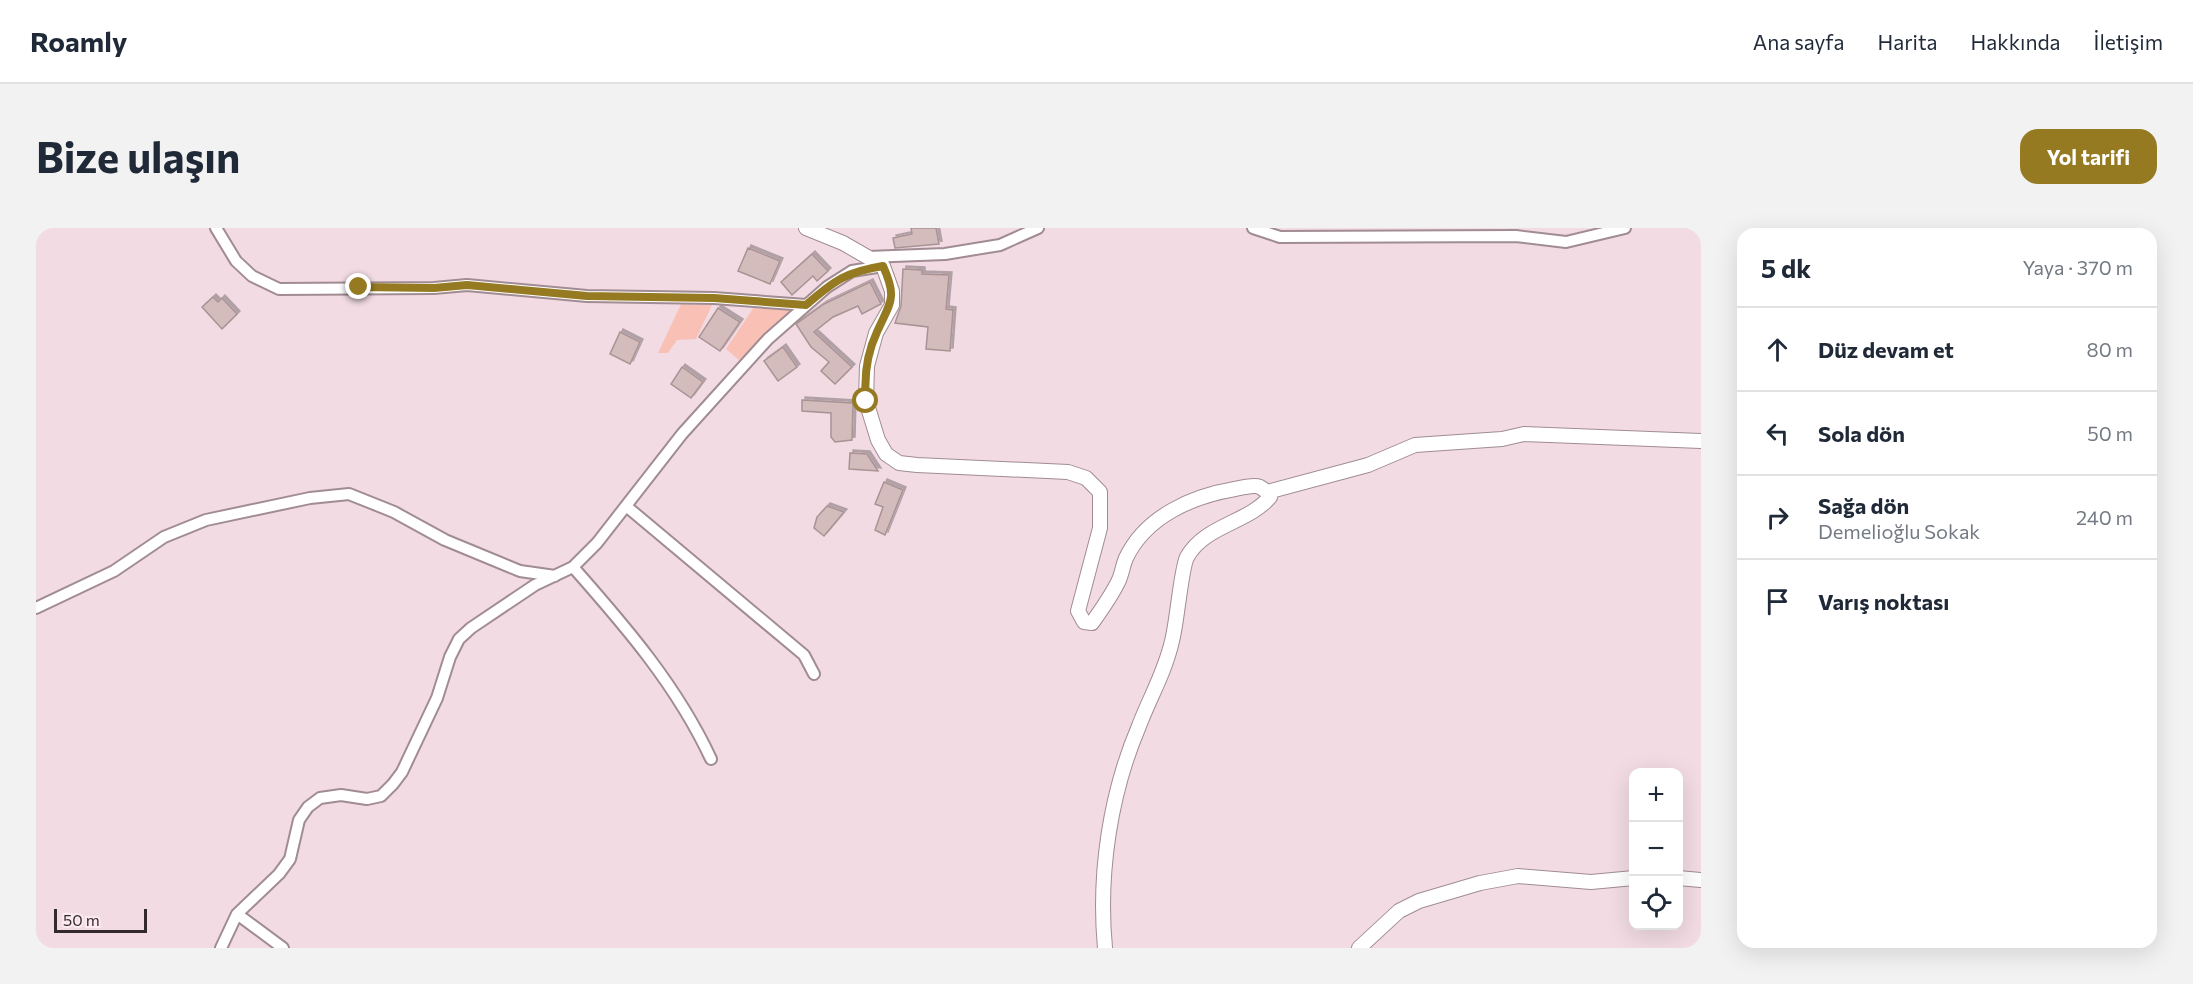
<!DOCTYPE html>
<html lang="tr">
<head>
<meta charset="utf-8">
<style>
	body { margin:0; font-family:Commissioner,sans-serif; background:#f2f2f3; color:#1f2937 }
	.controls { position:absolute; right:18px; bottom:18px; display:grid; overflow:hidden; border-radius:12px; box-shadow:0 6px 24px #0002 }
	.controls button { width:54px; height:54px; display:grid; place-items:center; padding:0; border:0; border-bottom:2px solid #e0e1e3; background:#fff; color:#1f2937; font:30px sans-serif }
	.scale { position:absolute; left:18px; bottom:15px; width:93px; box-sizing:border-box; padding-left:6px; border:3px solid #332a2d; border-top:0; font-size:16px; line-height:21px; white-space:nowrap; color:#332a2d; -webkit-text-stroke:4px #fceaf0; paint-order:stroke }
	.stop { position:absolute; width:18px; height:18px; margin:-14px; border:4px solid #967a22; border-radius:50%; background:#fff }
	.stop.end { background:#967a22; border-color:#fff; box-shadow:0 2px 6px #0008 }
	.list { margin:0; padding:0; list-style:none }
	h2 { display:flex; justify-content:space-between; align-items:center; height:78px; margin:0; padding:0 24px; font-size:26px }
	h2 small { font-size:20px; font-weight:400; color:#747a83 }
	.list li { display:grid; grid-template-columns:39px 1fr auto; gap:18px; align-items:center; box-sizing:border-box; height:84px; padding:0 24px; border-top:2px solid #e0e1e3 }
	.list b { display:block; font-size:22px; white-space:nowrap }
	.list p { margin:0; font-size:20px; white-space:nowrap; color:#747a83 }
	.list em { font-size:20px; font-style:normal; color:#747a83 }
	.icon { flex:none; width:33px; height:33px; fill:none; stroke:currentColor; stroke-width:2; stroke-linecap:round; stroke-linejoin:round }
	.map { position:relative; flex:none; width:1665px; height:720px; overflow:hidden; border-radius:18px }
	header { display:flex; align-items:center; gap:36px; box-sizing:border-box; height:84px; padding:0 30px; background:#fff; border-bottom:2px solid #e0e1e3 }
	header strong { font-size:28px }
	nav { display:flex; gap:33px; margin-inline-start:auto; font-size:21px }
	.intro { display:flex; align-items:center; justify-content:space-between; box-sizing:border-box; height:144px; padding:0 36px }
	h1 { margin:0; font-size:42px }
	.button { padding:15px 27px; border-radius:18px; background:#967a22; color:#fff; font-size:21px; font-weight:700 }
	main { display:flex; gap:36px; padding:0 36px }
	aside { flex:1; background:#fff; border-radius:18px; box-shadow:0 6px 24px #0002 }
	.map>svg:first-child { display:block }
	.green { fill:#f9c1b5 }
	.building { fill:#d4bcbd; stroke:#a99394; stroke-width:1.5; filter:url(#shadow) }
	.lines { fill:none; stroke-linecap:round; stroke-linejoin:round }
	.street-casing { stroke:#a18c94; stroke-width:14 }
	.secondary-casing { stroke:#a18c94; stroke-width:16 }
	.street { stroke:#fff; stroke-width:10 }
	.secondary { stroke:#fff; stroke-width:14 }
	.route { stroke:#967a22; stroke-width:8 }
</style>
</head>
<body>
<header>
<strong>Roamly</strong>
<nav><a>Ana sayfa</a><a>Harita</a><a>Hakkında</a><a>İletişim</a></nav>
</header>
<div class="intro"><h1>Bize ulaşın</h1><a class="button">Yol tarifi</a></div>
<main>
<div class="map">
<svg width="1665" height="720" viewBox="0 0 1665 720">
	<defs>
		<filter id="shadow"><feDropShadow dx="3" dy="-3" stdDeviation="0" flood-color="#0004"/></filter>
	</defs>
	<rect width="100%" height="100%" fill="#f2dbe3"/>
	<path class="green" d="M645,76L676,77L660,111L641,112L632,125H622Z
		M718,79L759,81L703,132L690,121Z"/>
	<path class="building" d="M875,0H900L903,16L859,20L857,10L876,6Z
		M712,20L744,33L734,56L702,43Z
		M776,26L792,43L781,53L777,48L756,67L745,54Z
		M867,41L886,42V46L913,47L910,81L917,82L914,123L890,121L892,99L859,95L865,78Z
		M834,54L845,76L826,86L822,78L797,89L778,104L816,139L799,156L785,143L793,134L775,119L760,96L788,76Z
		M177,69L182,74L186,70L201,86L186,101L166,79Z
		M682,80L704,94L684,123L663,109Z
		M584,104L604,114L594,136L574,126Z
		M747,119L761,139L742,153L728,133Z
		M646,139L667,154L655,170L635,156Z
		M766,172L817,175L816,212L799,214L795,209V185L766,183Z
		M814,225L831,226L842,243L813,241Z
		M848,254L867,262L849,307L839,302L847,279L839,276Z
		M791,278L808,284L788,308L778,300L781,289Z"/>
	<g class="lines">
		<defs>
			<path id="street" d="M180,0L200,33L216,48L243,61L398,60L431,57L551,68L678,70L770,77
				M1217,0L1244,9L1480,8L1530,14L1589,0
				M832,29L909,26L964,17L1002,0
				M590,278L768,427L778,446
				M537,339C590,399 641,458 675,531
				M0,380L78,343L128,309L170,292L274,270L313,266L358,284L409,312L484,343L519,348
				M201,686L247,720
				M185,720L201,686L243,646L254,631L263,592L272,579L284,570L305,567L331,571L345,568L357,556L366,544L401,470L414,429L423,411L435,400L499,357L537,339L561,315L646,206L732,111L791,59L816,43L847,38"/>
			<path id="secondary" d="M770,0L807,15L847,38L856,63V77L840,105L831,138L830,173L842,212L850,226L863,235L881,237L1032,244L1050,250L1064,264V300L1042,383L1048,394L1056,395C1066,381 1076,367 1083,352C1086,345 1087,337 1090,330C1110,288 1157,268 1199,261C1215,258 1224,253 1234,269C1212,295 1169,297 1151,329C1145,341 1141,395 1136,413C1129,444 1114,469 1103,498C1074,566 1062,646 1069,720
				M1231,264L1332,237L1379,217L1466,211L1488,206L1665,213
				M1642,650L1665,652
				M1323,720L1363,683L1383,673L1444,655L1482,648L1555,654L1598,650"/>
		</defs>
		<use href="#street" class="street-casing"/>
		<use href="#secondary" class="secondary-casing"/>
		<use href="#street" class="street"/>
		<use href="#secondary" class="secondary"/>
	</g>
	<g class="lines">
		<path class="route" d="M323,59L398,60L431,57L551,68L678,70L770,77C799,52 810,44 847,38C862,71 854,74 841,104C831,125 828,150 830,173"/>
	</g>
</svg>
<div class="controls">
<button>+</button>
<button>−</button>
<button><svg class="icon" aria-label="locate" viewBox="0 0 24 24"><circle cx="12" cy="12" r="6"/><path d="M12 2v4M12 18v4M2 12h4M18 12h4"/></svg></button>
</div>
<div class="scale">50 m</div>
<div class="stop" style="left:830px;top:173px"></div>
<div class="stop end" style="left:323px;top:59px"></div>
</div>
<aside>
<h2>5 dk<small>Yaya · 370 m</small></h2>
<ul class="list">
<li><svg class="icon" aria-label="ahead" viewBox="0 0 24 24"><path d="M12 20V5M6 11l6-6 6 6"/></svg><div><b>Düz devam et</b></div><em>80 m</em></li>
<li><svg class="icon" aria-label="left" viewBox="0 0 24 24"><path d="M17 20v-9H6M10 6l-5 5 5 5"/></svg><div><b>Sola dön</b></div><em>50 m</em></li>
<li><svg class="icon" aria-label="right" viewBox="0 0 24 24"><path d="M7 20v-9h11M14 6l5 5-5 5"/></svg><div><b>Sağa dön</b><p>Demelioğlu Sokak</p></div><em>240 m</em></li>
<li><svg class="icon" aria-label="arrive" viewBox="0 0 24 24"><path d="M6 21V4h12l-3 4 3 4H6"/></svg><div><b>Varış noktası</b></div></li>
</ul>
</aside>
</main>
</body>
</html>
